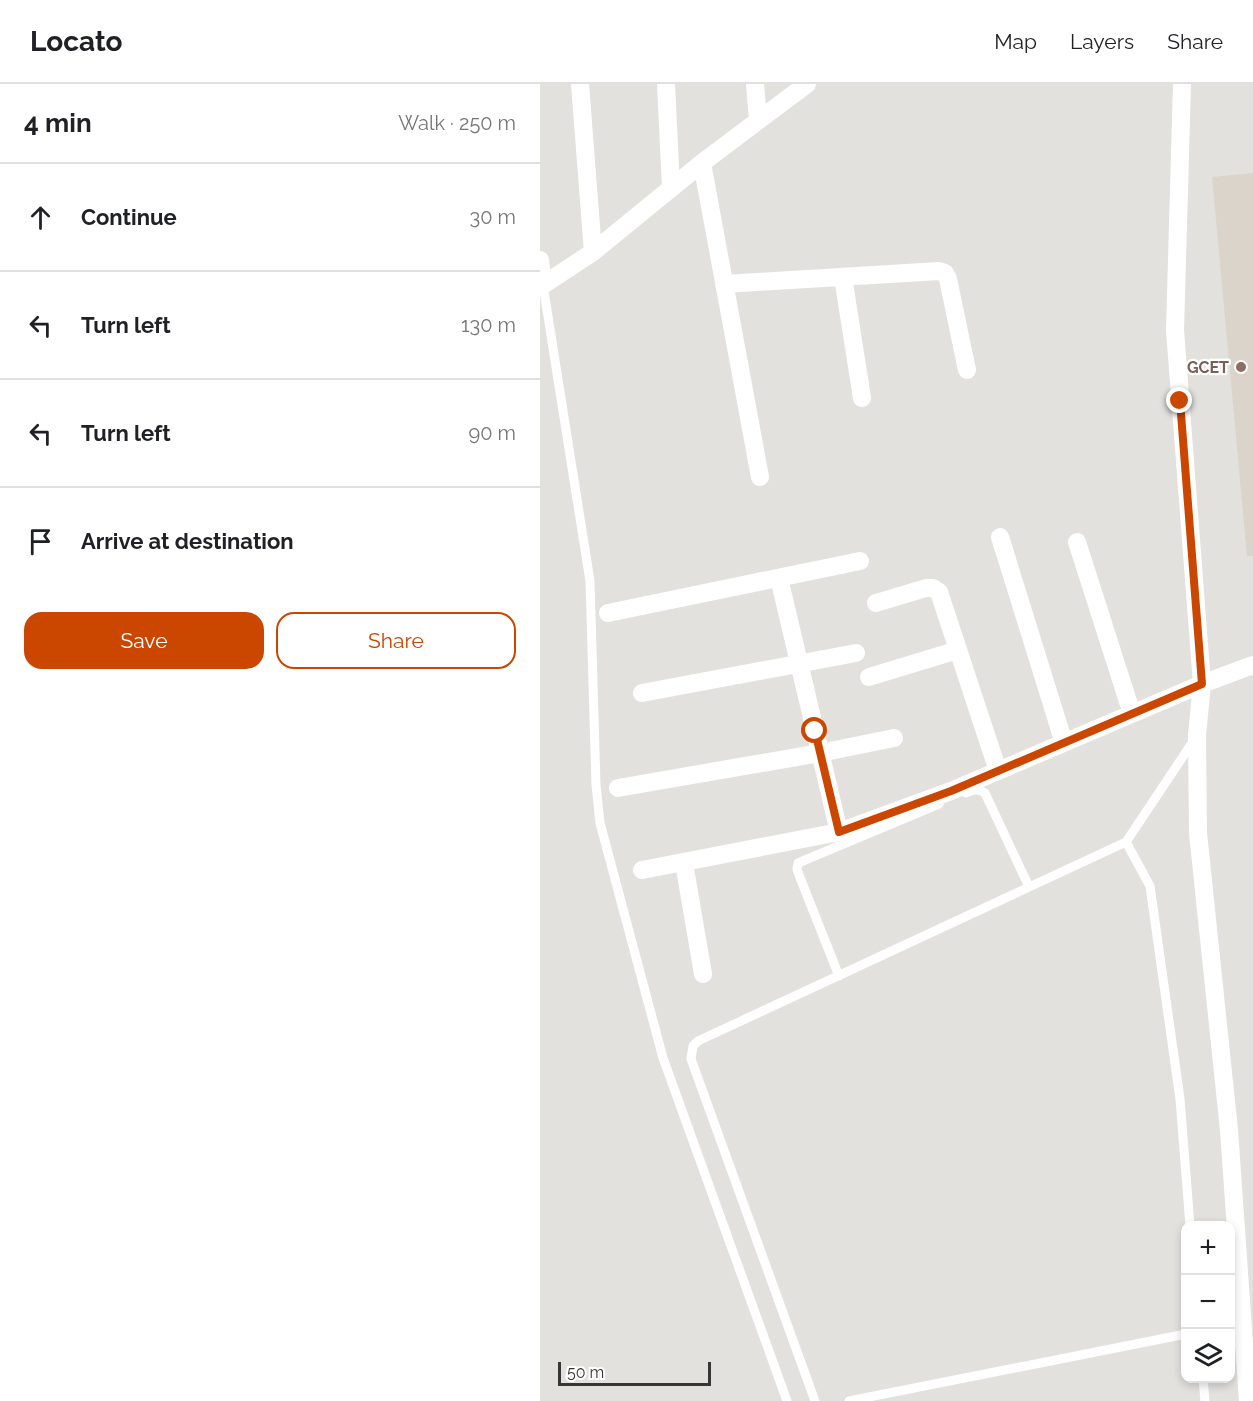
<!DOCTYPE html>
<html lang="en">
<head>
<meta charset="utf-8">
<style>
	body { margin:0; font-family:Raleway,sans-serif; background:#f2f2f2; color:#202124 }
	.controls { position:absolute; right:18px; bottom:18px; display:grid; overflow:hidden; border-radius:12px; box-shadow:0 3px 9px #0003 }
	.controls button { width:54px; height:54px; display:grid; place-items:center; padding:0; border:0; border-bottom:2px solid #e0e0e0; background:#fff; color:#202124; font:30px sans-serif }
	.scale { position:absolute; left:18px; bottom:15px; width:153px; box-sizing:border-box; padding-left:6px; border:3px solid #373635; border-top:0; font-size:16px; line-height:21px; white-space:nowrap; color:#373635; -webkit-text-stroke:4px #fff; paint-order:stroke }
	.stop { position:absolute; width:18px; height:18px; margin:-14px; border:4px solid #cb4700; border-radius:50%; background:#fff }
	.stop.end { background:#cb4700; border-color:#fff; box-shadow:0 2px 6px #0008 }
	.list { margin:0; padding:0; list-style:none }
	h2 { display:flex; justify-content:space-between; align-items:center; height:78px; margin:0; padding:0 24px; font-size:26px }
	h2 small { font-size:20px; font-weight:400; color:#757577 }
	.list li { display:grid; grid-template-columns:39px 1fr auto; gap:18px; align-items:center; box-sizing:border-box; height:108px; padding:0 24px; border-top:2px solid #e0e0e0 }
	.list b { display:block; font-size:22px; white-space:nowrap }
	.list em { font-size:20px; font-style:normal; color:#757577 }
	.actions { display:flex; gap:12px; padding:18px 24px }
	.actions a { flex:1; padding:14px 0; border:2px solid #cb4700; border-radius:18px; text-align:center; font-size:21px; color:#cb4700 }
	.actions .main { background:#cb4700; color:#fff }
	.icon { flex:none; width:33px; height:33px; fill:none; stroke:currentColor; stroke-width:2; stroke-linecap:round; stroke-linejoin:round }
	.map { position:relative; flex:none; width:713px; height:1317px; overflow:hidden }
	header { display:flex; align-items:center; gap:36px; box-sizing:border-box; height:84px; padding:0 30px; background:#fff; border-bottom:2px solid #e0e0e0 }
	header strong { font-size:28px }
	nav { display:flex; gap:33px; margin-inline-start:auto; font-size:21px }
	main { display:flex }
	aside { flex:1; background:#fff }
	.map>svg:first-child { display:block }
	.built { fill:#dad4ca }
	.lines { fill:none; stroke-linecap:round; stroke-linejoin:round }
	.service { stroke:#fff; stroke-width:9 }
	.minor { stroke:#fff; stroke-width:18 }
	.route { stroke:#cb4700; stroke-width:8 }
	.education-dot { fill:#8d6e63; stroke:#fff; stroke-width:2 }
	.labels { text-anchor:middle; dominant-baseline:central; stroke-width:4.5; stroke-linejoin:round; paint-order:stroke }
	.education-label { font-size:16px; font-weight:bold; fill:#785e54; stroke:#fff; text-anchor:end }
</style>
</head>
<body>
<header>
<strong>Locato</strong>
<nav><a>Map</a><a>Layers</a><a>Share</a></nav>
</header>
<main>
<aside>
<h2>4 min<small>Walk · 250 m</small></h2>
<ul class="list">
<li><svg class="icon" aria-label="ahead" viewBox="0 0 24 24"><path d="M12 20V5M6 11l6-6 6 6"/></svg><div><b>Continue</b></div><em>30 m</em></li>
<li><svg class="icon" aria-label="left" viewBox="0 0 24 24"><path d="M17 20v-9H6M10 6l-5 5 5 5"/></svg><div><b>Turn left</b></div><em>130 m</em></li>
<li><svg class="icon" aria-label="left" viewBox="0 0 24 24"><path d="M17 20v-9H6M10 6l-5 5 5 5"/></svg><div><b>Turn left</b></div><em>90 m</em></li>
<li><svg class="icon" aria-label="arrive" viewBox="0 0 24 24"><path d="M6 21V4h12l-3 4 3 4H6"/></svg><div><b>Arrive at destination</b></div></li>
</ul>
<div class="actions"><a class="main">Save</a><a>Share</a></div>
</aside>
<div class="map">
<svg width="713" height="1317" viewBox="0 0 713 1317">
	<rect width="100%" height="100%" fill="#e3e1de"/>
	<path class="built" d="M713,89V472H707L672,93Z"/>
	<g class="lines">
		<path class="service" d="M3,201L50,497L56,701L60,739L123,974L247,1317
			M426,709C433,706 438,704 445,709L489,803
			M586,758L610,802L640,1015L650,1142
			M299,892L259,791L257,785L258,779L399,720
			M663,1294L665,1317
			M275,1317L151,975L153,962L158,957L586,758L654,656
			M309,1317L646,1250"/>
		<path class="minor" d="M40,0L53,168
			M126,0L131,104
			M215,0L218,36
			M642,0L635,246L662,600L657,651L658,749L689,1046L708,1317
			M162,79L220,393
			M0,176L3,201
			M303,193L322,314
			M184,200L399,187L405,189L408,195L427,286
			M0,203L53,168L162,79L267,0
			M460,453L524,659
			M537,458L592,630
			M239,494L299,748
			M336,519L386,504H393L399,508L458,687
			M68,529L320,477
			M329,593L418,566
			M102,609L316,569
			M78,704L280,669L354,654
			M144,779L163,890
			M102,786L299,748L411,707L662,600L713,581"/>
	</g>
	<g class="lines">
		<path class="route" d="M275,647L299,748L411,707L662,600L640,317"/>
	</g>
	<circle class="education-dot" cx="701" cy="283" r="6"/>
	<g class="labels">
		<g class="education-label">
			<text x="689" y="283">GCET</text>
		</g>
	</g>
</svg>
<div class="controls">
<button>+</button>
<button>−</button>
<button><svg class="icon" aria-label="layers" viewBox="0 0 24 24"><path d="M12 4l9 5-9 5-9-5zM3 14l9 5 9-5"/></svg></button>
</div>
<div class="scale">50 m</div>
<div class="stop" style="left:275px;top:647px"></div>
<div class="stop end" style="left:640px;top:317px"></div>
</div>
</main>
</body>
</html>
